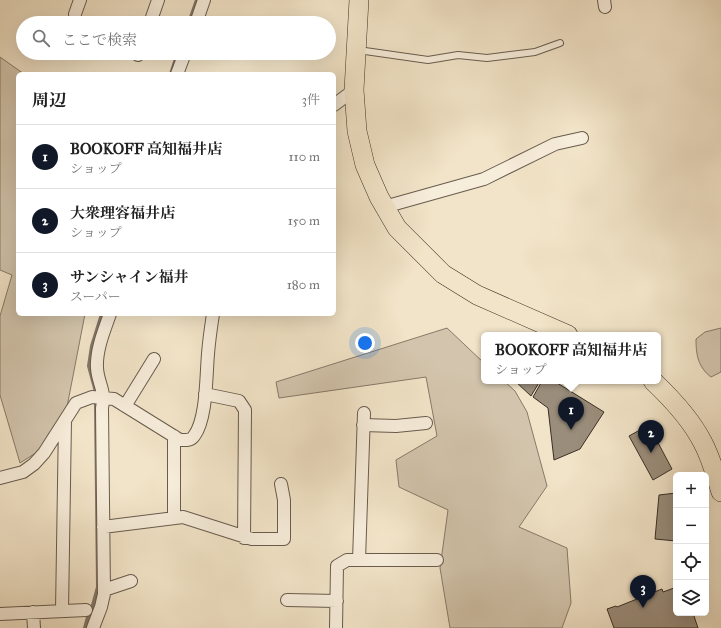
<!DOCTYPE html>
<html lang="ja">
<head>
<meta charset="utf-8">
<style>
	body { margin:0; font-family:"IM FELL Great Primer","Noto Serif JP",serif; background:#f2f2f2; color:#222 }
	.controls { position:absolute; right:12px; bottom:12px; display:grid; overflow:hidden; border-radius:6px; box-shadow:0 4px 16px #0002 }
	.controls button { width:36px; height:36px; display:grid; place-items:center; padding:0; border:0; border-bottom:1px solid #e0e0e0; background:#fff; color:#222; font:20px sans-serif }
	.you { position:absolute; left:365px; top:343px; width:14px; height:14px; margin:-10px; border:3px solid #fff; border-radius:50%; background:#1a73e8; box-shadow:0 0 0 6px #1a73e833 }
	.badge { display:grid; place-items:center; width:26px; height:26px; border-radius:50%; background:#111827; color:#fff; font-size:13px; font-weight:700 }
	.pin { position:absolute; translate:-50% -33px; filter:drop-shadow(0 1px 2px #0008) }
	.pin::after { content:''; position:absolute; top:21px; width:14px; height:12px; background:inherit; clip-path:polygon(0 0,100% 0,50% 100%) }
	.popup { position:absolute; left:481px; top:332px; width:180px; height:52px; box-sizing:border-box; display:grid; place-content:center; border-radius:6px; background:#fff; filter:drop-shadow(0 1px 3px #0005); font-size:13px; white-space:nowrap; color:#767676 }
	.popup b { font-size:15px; color:#222 }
	.popup::after { content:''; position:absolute; left:50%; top:100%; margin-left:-8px; border:8px solid transparent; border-top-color:#fff }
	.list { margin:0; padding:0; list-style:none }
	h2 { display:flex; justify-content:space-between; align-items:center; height:52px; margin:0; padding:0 16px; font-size:17px }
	h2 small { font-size:13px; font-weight:400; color:#767676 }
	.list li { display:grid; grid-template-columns:26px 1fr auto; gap:12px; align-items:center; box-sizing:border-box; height:64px; padding:0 16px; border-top:1px solid #e0e0e0 }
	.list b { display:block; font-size:15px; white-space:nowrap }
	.list p { margin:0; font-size:13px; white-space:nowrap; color:#767676 }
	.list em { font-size:13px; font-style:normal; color:#767676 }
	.icon { flex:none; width:22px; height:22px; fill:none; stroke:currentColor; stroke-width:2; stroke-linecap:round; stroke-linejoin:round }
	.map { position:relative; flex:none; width:721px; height:628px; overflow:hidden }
	.search { position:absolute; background:#fff; box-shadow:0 4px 16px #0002; left:16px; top:16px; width:320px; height:44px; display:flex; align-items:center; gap:10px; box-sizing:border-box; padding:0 14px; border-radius:22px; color:#767676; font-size:15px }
	.panel { position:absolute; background:#fff; box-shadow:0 4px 16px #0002; left:16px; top:72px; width:320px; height:244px; border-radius:6px }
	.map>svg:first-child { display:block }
	.green { fill:#d3c5ad; stroke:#867a6a }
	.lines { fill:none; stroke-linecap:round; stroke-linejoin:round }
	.stream { stroke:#837667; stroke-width:4 }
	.building { fill:#9a8d7b; stroke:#3a2f27 }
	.lane-casing { stroke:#685c4f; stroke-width:8 }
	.street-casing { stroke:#685c4f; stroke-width:14 }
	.primary-casing { stroke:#3a2f27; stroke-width:20 }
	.lane { stroke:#f7eddb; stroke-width:6 }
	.street { stroke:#f7eddb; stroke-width:12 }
	.primary { stroke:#f2e4c8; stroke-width:19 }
</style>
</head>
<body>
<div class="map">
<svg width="721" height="628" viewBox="0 0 721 628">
	<rect width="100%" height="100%" fill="#f2e4c8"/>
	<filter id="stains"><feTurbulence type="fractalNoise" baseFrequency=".005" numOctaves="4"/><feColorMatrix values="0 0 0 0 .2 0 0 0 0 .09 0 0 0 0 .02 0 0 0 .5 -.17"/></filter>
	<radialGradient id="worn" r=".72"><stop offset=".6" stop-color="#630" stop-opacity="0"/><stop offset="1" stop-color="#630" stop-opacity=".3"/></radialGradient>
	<path class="green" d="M0,57L24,74H18V314H85L66,412L42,449L20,463L0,395V316L12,275L0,270Z
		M447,328L484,363V381H504L515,391L527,412L547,486L519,527L567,548L571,603L562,628H450L440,568L448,510L399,487L396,460L437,436L426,377L279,398L276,382Z
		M721,328V372L711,377C698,367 696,355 696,339L705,332Z"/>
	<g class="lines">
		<path class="stream" d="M189,23L197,0
			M171,74L178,53
			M96,392L89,366L92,346L102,314
			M92,609L98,587L96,403
			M85,628L88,617"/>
	</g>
	<path class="building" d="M515,381H540L531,396Z
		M542,381H554L604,412L580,449L554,460L548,408L533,397Z
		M649,425L654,437H655L672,469L653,480L629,436Z
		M676,493V541L655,539L659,495Z
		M674,588H676V613H693L698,628H614L607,609L616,606L617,607L662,589L663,592Z"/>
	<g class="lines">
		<defs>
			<path id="lane" d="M358,50L428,60L458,55L487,58L535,52L560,43"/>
			<path id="street" d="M604,0L605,7
				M75,14L80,0
				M150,23L158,0
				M196,23L204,0
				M138,55L139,53
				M177,74L185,53
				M334,105L354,90
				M384,207L484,179L555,144L582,138
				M205,394L239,401L245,410L244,538
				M125,406L154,359
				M363,425L396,426L426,423
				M0,478L23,472L34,464L44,453L76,403L92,397L114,399L180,440C185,440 191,441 194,436C207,419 206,376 208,354C209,341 211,327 213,314
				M174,518V436
				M103,527L183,517L252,539H284V500L281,484
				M359,560L364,413
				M104,590L131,581
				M287,600L337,601
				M62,611L65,420
				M33,612L34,628
				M0,614L86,610
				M93,628L101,607L104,594L102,408C106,390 98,384 97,368C96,350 104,331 110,314
				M336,628L337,566L347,560H437"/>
			<path id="primary" d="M359,0L354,90L357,131L365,165L379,197L397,228L443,274L477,295L568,335
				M653,381C672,399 691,419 703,443C711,458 716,476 721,492"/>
		</defs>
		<use href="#lane" class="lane-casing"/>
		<use href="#street" class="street-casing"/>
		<use href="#primary" class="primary-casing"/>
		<use href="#lane" class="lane"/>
		<use href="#street" class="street"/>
		<use href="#primary" class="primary"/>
	</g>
	<rect width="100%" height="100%" filter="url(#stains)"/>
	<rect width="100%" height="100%" fill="url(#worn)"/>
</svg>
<div class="controls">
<button>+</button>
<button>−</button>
<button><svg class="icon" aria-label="locate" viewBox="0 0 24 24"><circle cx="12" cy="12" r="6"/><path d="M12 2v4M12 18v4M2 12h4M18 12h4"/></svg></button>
<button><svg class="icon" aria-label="layers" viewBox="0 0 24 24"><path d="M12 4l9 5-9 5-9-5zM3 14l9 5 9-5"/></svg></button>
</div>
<div class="you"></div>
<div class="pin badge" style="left:571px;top:430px">1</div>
<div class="popup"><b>BOOKOFF 高知福井店</b>ショップ</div>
<div class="pin badge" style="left:651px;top:453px">2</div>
<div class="pin badge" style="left:643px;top:608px">3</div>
<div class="search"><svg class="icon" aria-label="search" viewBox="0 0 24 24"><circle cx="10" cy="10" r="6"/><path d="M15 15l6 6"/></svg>ここで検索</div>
<section class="panel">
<h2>周辺<small>3件</small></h2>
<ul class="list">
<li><span class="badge">1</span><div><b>BOOKOFF 高知福井店</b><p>ショップ</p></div><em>110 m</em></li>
<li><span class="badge">2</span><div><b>大衆理容福井店</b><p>ショップ</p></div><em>150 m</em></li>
<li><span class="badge">3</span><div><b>サンシャイン福井</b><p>スーパー</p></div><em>180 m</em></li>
</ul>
</section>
</div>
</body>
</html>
